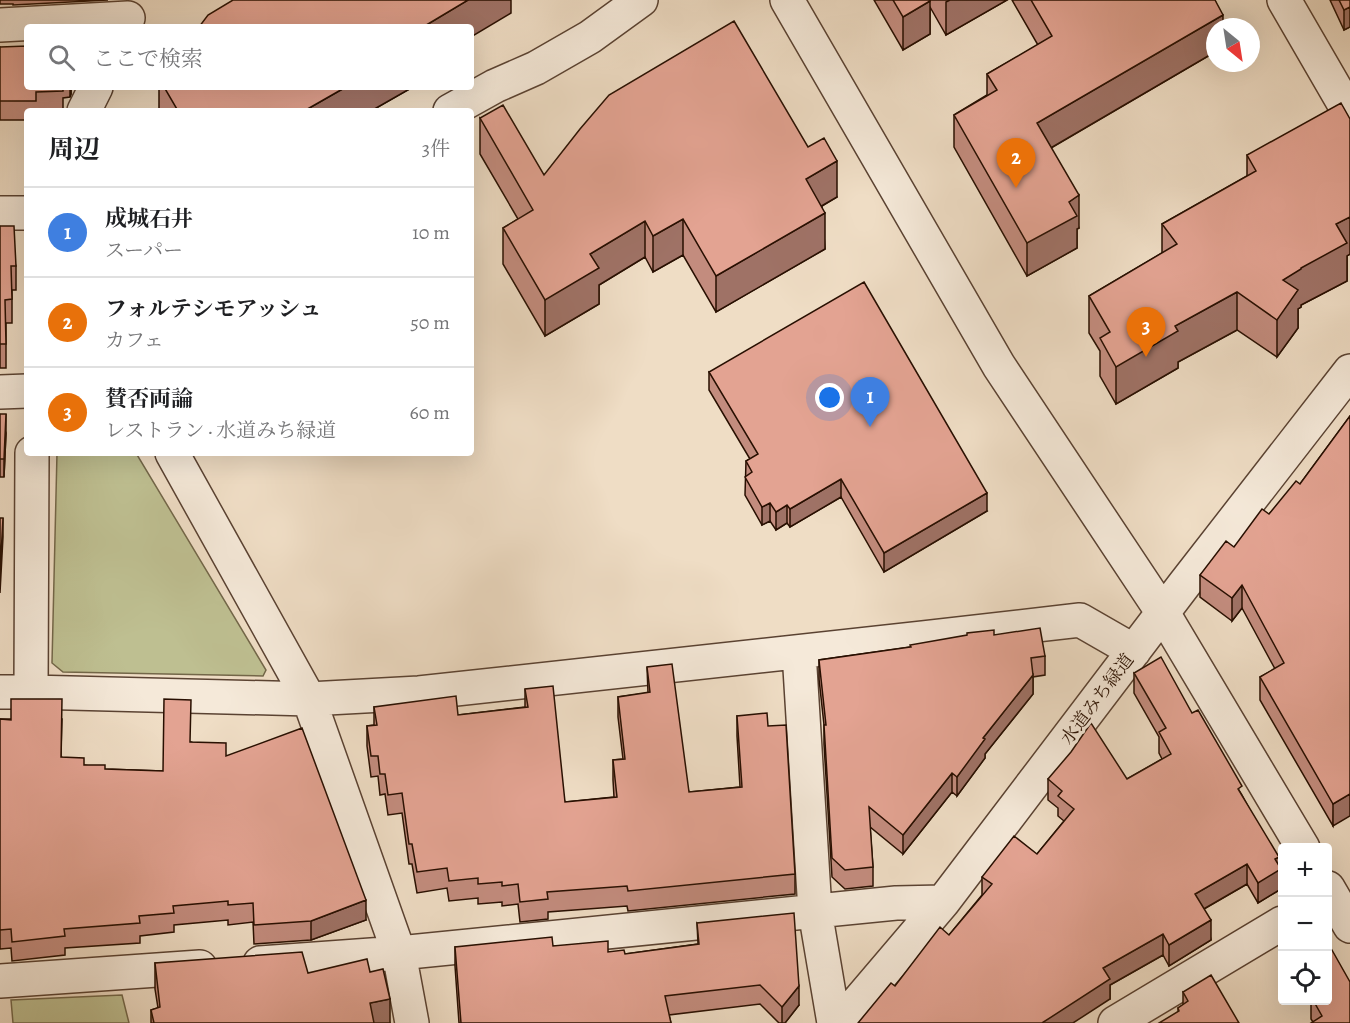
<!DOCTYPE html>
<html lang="ja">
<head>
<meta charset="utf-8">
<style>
	body { margin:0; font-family:Alegreya,"Noto Serif JP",serif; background:#f6f6f6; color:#202124 }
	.controls { position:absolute; right:18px; bottom:18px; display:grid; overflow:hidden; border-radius:6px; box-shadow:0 6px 24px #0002 }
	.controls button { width:54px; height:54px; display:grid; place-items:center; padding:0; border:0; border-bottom:2px solid #e0e0e0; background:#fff; color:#202124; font:30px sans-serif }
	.compass { position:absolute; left:1206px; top:18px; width:54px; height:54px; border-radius:50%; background:#fff; box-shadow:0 6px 24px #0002; rotate:150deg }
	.you { position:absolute; left:830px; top:398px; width:21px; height:21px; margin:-15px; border:4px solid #fff; border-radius:50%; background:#1a73e8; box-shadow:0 0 0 9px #1a73e833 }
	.badge { display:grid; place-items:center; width:39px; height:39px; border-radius:50%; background:#1a73e8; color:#fff; font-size:20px; font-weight:700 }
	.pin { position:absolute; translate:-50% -50px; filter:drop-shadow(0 2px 3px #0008) }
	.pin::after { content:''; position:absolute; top:32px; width:21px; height:18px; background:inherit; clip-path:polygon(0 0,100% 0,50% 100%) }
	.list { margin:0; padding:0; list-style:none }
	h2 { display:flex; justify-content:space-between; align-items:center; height:78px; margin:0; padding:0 24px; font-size:26px }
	h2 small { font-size:20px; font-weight:400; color:#757577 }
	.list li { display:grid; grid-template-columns:39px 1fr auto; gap:18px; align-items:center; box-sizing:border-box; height:90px; padding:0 24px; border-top:2px solid #e0e0e0 }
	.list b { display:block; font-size:22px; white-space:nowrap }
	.list p { margin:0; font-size:20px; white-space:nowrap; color:#757577 }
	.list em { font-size:20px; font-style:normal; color:#757577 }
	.icon { flex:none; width:33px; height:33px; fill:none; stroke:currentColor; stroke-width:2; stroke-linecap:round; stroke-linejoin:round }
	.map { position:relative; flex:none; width:1350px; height:1023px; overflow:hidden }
	.search { position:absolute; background:#fff; box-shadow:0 6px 24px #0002; left:24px; top:24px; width:450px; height:66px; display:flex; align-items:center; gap:15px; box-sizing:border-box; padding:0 21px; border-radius:6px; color:#757577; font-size:22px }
	.panel { position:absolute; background:#fff; box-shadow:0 6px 24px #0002; left:24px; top:108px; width:450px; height:348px; border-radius:6px }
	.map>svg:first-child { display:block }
	.green { fill:#bebf91; stroke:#736749; stroke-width:1.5 }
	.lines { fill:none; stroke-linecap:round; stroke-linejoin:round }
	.minor-casing { stroke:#5a4232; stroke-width:36 }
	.minor { stroke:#f5e9d9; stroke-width:33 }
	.wall { fill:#c38c7e; stroke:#280f01; stroke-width:1.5 }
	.shaded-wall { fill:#9f7266; stroke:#280f01; stroke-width:1.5 }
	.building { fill:#e3a392; stroke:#280f01; stroke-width:1.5 }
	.labels { text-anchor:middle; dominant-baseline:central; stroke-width:6; stroke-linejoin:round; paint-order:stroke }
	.street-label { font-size:18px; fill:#280f01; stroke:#f5e9d9 }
</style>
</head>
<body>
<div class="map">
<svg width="1350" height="1023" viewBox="0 0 1350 1023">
	<rect width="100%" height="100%" fill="#efddc5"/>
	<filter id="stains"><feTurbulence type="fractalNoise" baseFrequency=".00333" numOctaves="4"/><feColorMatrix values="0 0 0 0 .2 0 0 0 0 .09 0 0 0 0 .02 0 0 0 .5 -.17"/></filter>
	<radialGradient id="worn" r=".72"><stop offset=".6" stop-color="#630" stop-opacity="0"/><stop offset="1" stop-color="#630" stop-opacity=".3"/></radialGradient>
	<path class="green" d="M57,453H136L266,670L263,676L63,672L52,663Z
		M122,995L129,1023H13L11,1000Z"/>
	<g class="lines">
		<defs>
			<path id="minor" d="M787,0L999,366L1163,613L1303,848
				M1284,0L1350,114
				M0,25L128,18
				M84,111L96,87
				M450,111L495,86L536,68L590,37L641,0
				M0,213H27
				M0,392L27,391
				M172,453L309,699L399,953L412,1023
				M799,652L815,911L834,1023
				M0,692H31L309,699L419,693L923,638L1080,620L1134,651
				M31,692L32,453
				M1328,888L1350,926
				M260,963L399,953L896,903L943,902
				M0,981L200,967
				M840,1023L943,902L1183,586L1350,371
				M1115,1023L1282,923"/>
		</defs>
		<use href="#minor" class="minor-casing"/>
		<use href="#minor" class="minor"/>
	</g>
	<path class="wall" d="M0,0H108L13,5V4H0Z
		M874,0H1007L946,35L930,7V34L903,50Z
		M1012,0H1215L1223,27H1215V52L1051,148L1079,228L1077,229V248L1027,276L954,147V115L987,95V74L1038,45Z
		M1330,0H1350V27L1344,30Z
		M0,47L27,87H71V94L70,97L63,98V110L27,111V120H0Z
		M159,87H413L371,111H159Z
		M480,118L544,175L808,147L837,197L822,206L825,249L716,312L683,255L653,272L645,257L599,285V304L545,336L503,264V228L518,219L480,154Z
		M1350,119V254L1347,256V281L1301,305V307L1298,309V328L1277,357L1237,330L1178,362V368L1116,404L1100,376V351L1089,333V296L1162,253V224L1247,176V155Z
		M0,226L16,266V290H12V323H6V368H0Z
		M709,372L987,511L884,572L841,497L790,527L787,523L776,530L770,521L762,525L745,495L746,461L750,459L709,390Z
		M0,414L6,433L4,477H0Z
		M1350,416L1333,826L1260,700V677L1275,669L1242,608L1232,621L1200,597V575L1234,547L1269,514L1300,484Z
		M994,635L1045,656V675L1033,677V694L985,754V758L957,796L952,792L903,854L870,827L873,867V886L845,889L832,877L824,744V725L819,679V660Z
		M647,667L689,792L740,787L737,736V716L768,726L795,874V894L628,911L627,906L548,912V919L520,922L518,904L502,906V902L478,904V898L449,901L447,888L417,893L412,864H409L402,813L388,815L385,794L380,795L378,776L371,777L367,746V726L374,725V707L458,715L525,707V689L565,802L614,797L613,780V760L623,759L618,717V697L648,693Z
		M1134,673L1192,713L1242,795L1279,865L1281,889L1258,903L1247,884L1204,909L1211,940L1169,966L1163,955L1110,985V999L895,986L949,935L982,895V877L1037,854L1064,821L1058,816V808L1048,800V779H1127L1162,759L1159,753V737L1134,693Z
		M0,719H62L61,757L84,765L105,769L163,771L191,742L226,756L366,920L311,940L254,944L253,922L228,925V920L174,925V932L140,936V943L65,948V955L12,961L11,948L0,949Z
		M697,923L799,1005L785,1023H779L760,1004L669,1015L671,1023H459L455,966V947L553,946L625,954L698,944Z
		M155,963L308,973L370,972L390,1023H151V1010L158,1008L155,989Z
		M1183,992L1239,1023L1178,1012V1008L1183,1005Z
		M1311,1000H1328L1350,1023L1313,1022L1311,1019Z"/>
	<path class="shaded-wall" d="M468,0H511V13L471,37V27H423Z
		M950,0H1007L946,35V2Z
		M930,1V34L903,50V17Z
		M1350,7V27L1344,30V10Z
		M1223,15V27H1215V52L1037,156V123Z
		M70,87H71V94L70,97Z
		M346,87H413L371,111H304Z
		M837,161V197L806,215V179Z
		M1079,195V228L1077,229V248L1027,276V243L1069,202Z
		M825,213V249L716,312V276Z
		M1350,217V254L1347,256V281L1301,305V307L1298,309V328L1277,357V320L1283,280L1301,268L1336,224Z
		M683,219V255L653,272V236Z
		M645,221V257L599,285V304L545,336V300L590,254Z
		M1237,292V330L1178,362V368L1116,404V367L1175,326Z
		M6,414V433L4,477V459Z
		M841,479V497L790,527V509Z
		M987,493V511L884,572V553Z
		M770,503V521L762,525V507Z
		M787,505V523L776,530V512Z
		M3,518V537L0,593V574Z
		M1242,585V608L1232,621V598Z
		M1033,675V694L985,754V758L957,796V777L983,738Z
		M952,773V792L903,854V835Z
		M1350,794V816L1333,826V804Z
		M1279,857V870L1281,869V889L1258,903V883L1275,859Z
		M1247,864V884L1195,914V894Z
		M366,900V920L311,940V921Z
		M1211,920V940L1169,966V945Z
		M1163,934V955L1110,985V999L1073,1023H1042L1103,968Z
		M799,986V1005L785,1023H782V1007Z
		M390,999V1023H370V1003Z"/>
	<path class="building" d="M233,0H468L423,27H199L208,15Z
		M893,0H930V1L903,17Z
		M1031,0H1215L1223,15L1037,123L1079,195L1069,202L1077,216L1027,243L954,115L997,90L987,74L1052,36Z
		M1339,0H1350V7L1344,10Z
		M734,21L808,147L824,138L837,161L806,179L825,213L716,276L683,219L653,236L645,221L590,254L599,268L545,300L503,228L533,210L480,118L503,105L544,175L580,129L609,95Z
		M27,46V87H63V91L36,92V101H0V47Z
		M164,87H346L304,111H178Z
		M1341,103L1350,119V217L1336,224L1347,243L1301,268V269L1283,280L1298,290L1277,320L1237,292L1175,326L1178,331L1116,367L1100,338L1110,332L1089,296L1177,244L1162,224L1256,171L1247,155Z
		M0,226H14L16,266H11L12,299L5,300L6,344H0Z
		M864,282L987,493L884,553L841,479L790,509L787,505L776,512L770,503L762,507L745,477L752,472L746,461L758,454L709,372Z
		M0,414H6L4,459H0Z
		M1350,416V794L1333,804L1260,677L1284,663L1242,585L1232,598L1200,575L1226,541L1234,547L1262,509L1269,514L1296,481L1300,484Z
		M0,518H3L0,574Z
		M1040,628L1045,656L1031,658L1033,675L983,738L985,739L957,777L952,773L903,835L869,807L873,867L845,870L832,858L824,725H826L819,660L911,647L910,645L967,635V633L994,630V635Z
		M1161,657L1192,713L1198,710L1242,786L1238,789L1279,857L1275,859L1281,869L1258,883L1247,864L1195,894L1211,920L1169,945L1163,934L1103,968L1110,979L1042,1023H858L891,983L895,986L940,927L949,935L992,884L982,877L1014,836L1037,854L1074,809L1058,796L1062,791L1048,779L1071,752L1091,723L1127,779L1171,754L1159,732L1166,728L1134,673Z
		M672,664L689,792L742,787L737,716L767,713L768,726L786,725L795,874L628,891L627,886L547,892L548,899L520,902L518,884L502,886V882L478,884V878L449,881L447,868L417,872L412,844H409L402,793L388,795L385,774H380L378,756H371L367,726L377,725L374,707L456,696L458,715L528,707L525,689L553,686L565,802L617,797L613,760L625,759L618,697L650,692L647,667Z
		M11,699H62L61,757L84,758V765H105V769L163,771L164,699L191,700L190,742L226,743V756L302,728L366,900L311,921L254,925L253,903L228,905V901L173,906L174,913L139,916L140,923L64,929L65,936L12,942L11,929L0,930V719L11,720Z
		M794,913L799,986L782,1007L760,985L665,996L671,1023H461L455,947L552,937L553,946L608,941V952L624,950L625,954L699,944L697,923Z
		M1328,943L1350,982V1023H1311L1322,1016L1313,1000H1328Z
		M302,952L308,973L367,959L370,972L383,969L390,999L370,1003L374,1023H154L151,1010L160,1007L155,963Z
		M1211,975L1239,1023H1159L1179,1011L1178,1008L1188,1001L1183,992Z"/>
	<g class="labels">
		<g class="street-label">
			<text transform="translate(1097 699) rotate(-53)">水道みち緑道</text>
		</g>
	</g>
	<rect width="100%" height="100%" filter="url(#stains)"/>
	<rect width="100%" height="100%" fill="url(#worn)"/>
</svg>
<div class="controls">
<button>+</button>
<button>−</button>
<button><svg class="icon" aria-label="locate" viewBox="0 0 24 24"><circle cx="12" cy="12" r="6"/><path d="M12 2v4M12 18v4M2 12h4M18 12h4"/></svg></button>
</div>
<svg class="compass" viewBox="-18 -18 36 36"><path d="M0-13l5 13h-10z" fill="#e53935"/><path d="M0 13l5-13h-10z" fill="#757577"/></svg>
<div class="you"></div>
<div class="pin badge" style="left:870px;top:427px;background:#3f7fe0">1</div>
<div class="pin badge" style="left:1016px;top:188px;background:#e8710a">2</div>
<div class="pin badge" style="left:1146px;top:357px;background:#e8710a">3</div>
<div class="search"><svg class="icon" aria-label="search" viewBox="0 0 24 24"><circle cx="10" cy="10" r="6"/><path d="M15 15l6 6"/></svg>ここで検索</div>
<section class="panel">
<h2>周辺<small>3件</small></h2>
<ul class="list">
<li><span class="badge" style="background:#3f7fe0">1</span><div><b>成城石井</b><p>スーパー</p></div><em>10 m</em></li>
<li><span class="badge" style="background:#e8710a">2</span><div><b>フォルテシモアッシュ</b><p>カフェ</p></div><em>50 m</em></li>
<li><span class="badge" style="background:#e8710a">3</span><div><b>賛否両論</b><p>レストラン · 水道みち緑道</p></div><em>60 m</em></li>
</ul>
</section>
</div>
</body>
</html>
